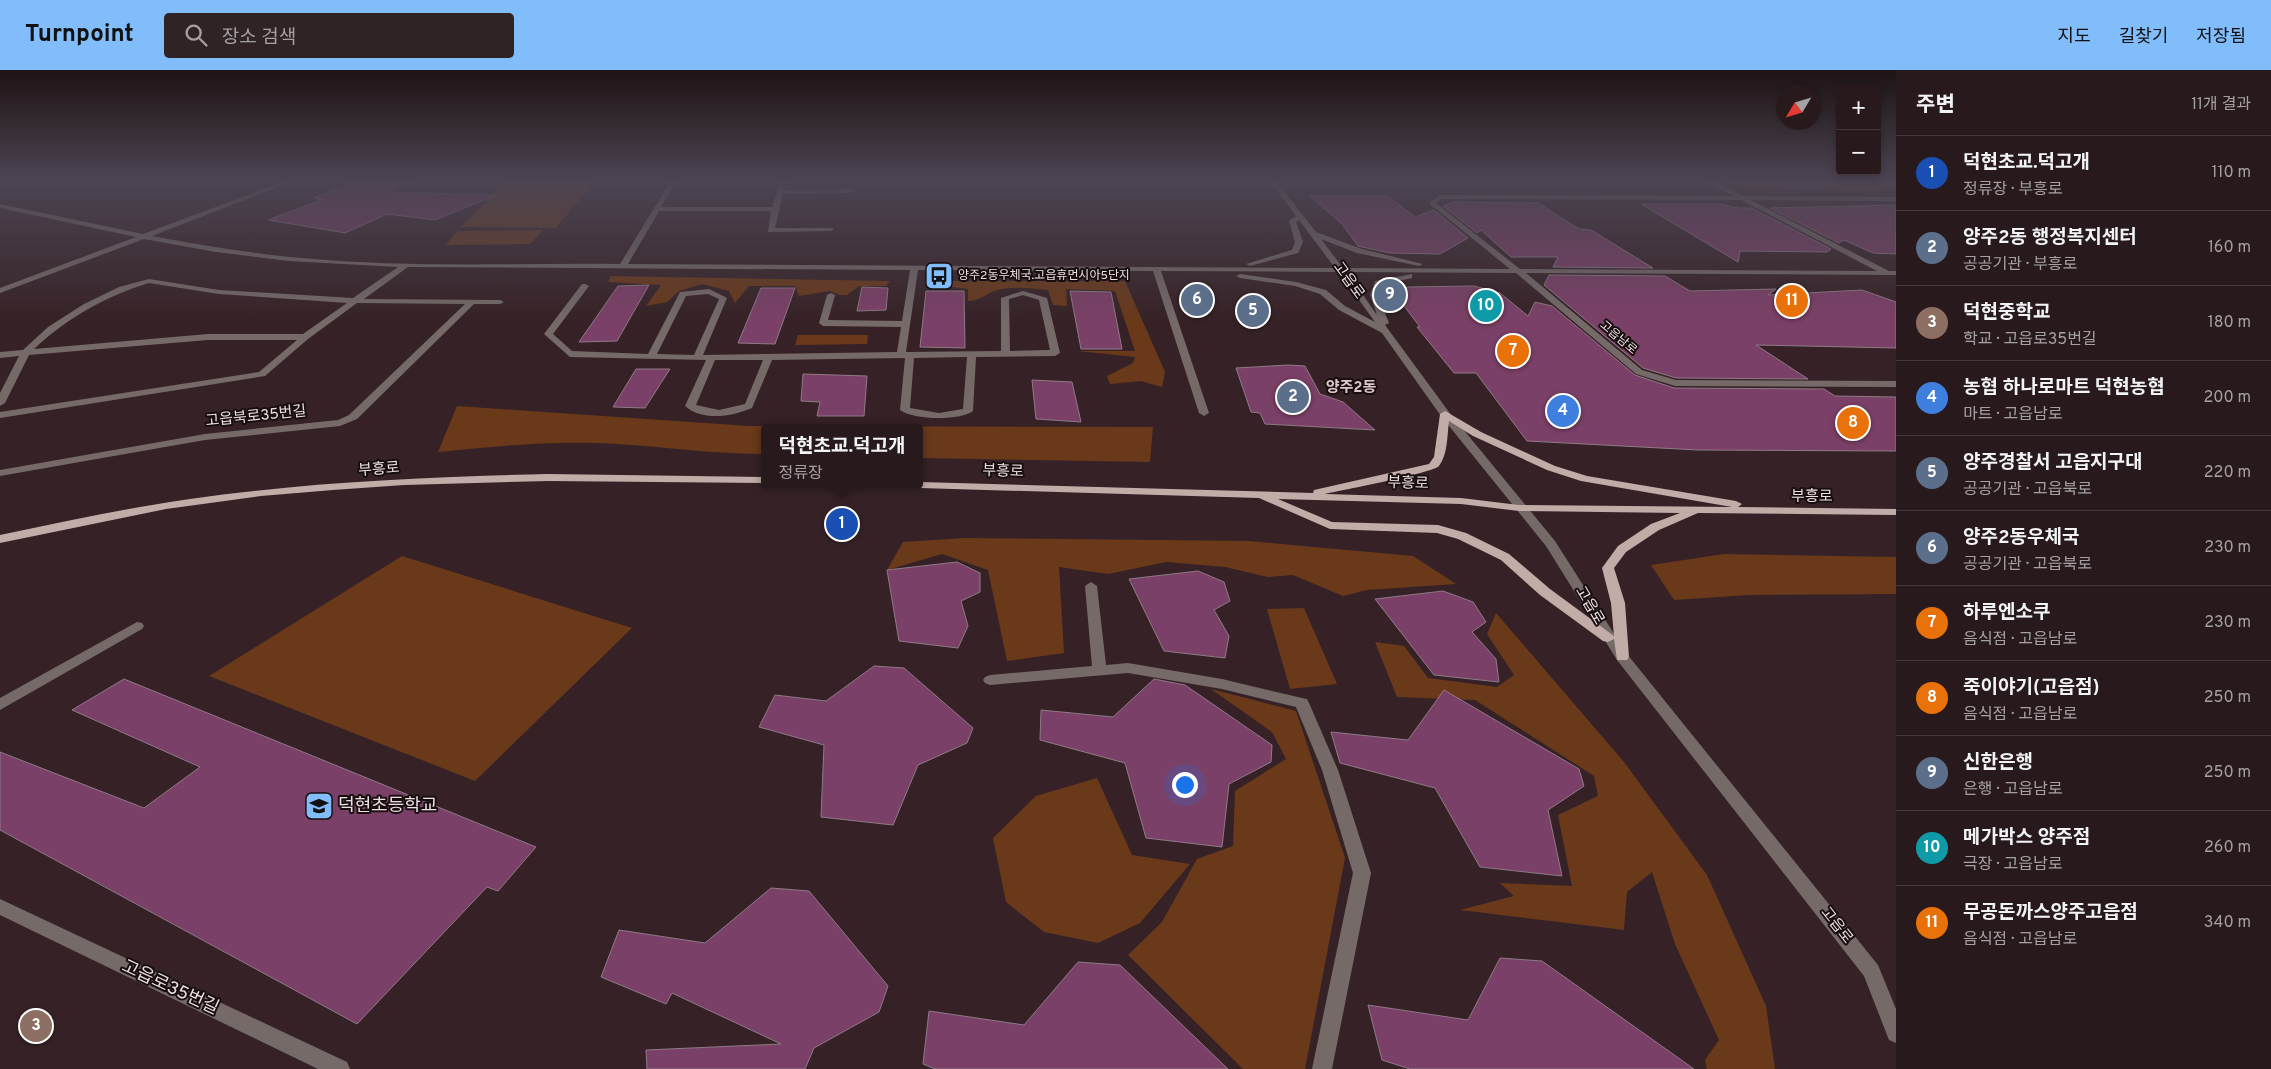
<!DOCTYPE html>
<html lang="ko">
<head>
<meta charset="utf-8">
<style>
	body { margin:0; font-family:Overpass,"Noto Sans KR",sans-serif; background:#302325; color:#f1f3f6 }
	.controls { position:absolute; right:15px; top:15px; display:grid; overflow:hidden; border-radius:5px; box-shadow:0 2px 8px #0003 }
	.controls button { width:45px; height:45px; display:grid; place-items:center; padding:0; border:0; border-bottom:1px solid #44383b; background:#281a1c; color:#f1f3f6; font:25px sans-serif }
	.compass { position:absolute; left:1776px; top:15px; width:45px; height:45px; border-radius:50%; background:#281a1c; box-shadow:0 2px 8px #0003; rotate:232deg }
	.you { position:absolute; left:1184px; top:714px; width:18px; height:18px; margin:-12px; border:4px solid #fff; border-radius:50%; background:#1a73e8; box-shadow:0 0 0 8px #1a73e833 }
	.badge { display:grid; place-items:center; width:32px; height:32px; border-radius:50%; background:#81bdfa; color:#fff; font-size:16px; font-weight:700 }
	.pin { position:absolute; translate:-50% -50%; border:2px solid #fff; box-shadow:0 1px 5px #0006 }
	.popup { position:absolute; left:761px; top:354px; width:162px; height:65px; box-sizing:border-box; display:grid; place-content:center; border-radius:5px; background:#281a1c; filter:drop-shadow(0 1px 4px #0005); font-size:16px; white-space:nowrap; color:#a5a1a3 }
	.popup b { font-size:19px; color:#f1f3f6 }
	.popup::after { content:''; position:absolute; left:50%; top:100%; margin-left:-10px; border:10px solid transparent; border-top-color:#281a1c }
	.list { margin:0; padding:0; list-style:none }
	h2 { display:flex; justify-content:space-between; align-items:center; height:65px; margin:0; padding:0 20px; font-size:21px }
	h2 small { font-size:16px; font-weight:400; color:#a5a1a3 }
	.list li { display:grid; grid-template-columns:32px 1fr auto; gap:15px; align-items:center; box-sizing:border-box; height:75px; padding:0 20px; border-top:1px solid #44383b }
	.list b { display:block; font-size:19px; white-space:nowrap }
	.list p { margin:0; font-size:16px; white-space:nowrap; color:#a5a1a3 }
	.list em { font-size:16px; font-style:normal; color:#a5a1a3 }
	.icon { flex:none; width:28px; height:28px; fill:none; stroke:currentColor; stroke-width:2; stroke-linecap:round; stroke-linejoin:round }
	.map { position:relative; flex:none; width:1896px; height:999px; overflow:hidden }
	header { display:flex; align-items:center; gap:30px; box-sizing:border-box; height:70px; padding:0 25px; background:#81bdfa; color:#111 }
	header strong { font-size:24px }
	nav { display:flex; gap:28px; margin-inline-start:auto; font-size:18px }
	.search { width:350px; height:45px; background:#302325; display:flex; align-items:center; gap:12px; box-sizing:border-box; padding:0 18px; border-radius:5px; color:#a5a1a3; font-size:19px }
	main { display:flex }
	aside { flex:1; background:#281a1c }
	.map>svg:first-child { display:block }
	.green { fill:#69391a }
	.water { fill:#582f63 }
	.building { fill:#7b4067; stroke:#8f7a87 }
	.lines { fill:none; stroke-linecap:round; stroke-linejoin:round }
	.minor { fill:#756a68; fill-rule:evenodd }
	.major { fill:#c2aca8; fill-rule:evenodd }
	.labels { text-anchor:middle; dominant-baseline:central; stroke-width:4; stroke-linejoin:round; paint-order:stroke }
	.far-poi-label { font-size:12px; fill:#eddfe1; stroke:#170e10; text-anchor:start }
	.far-street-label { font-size:12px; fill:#eddfe1; stroke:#170e10 }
	.street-label { font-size:15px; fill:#eddfe1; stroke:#170e10 }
	.far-quarter-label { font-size:15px; font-weight:bold; fill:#e0c5ca; stroke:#170e10 }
	.near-poi-label { font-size:18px; fill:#eddfe1; stroke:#170e10; text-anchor:start }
	.near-street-label { font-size:18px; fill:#eddfe1; stroke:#170e10 }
</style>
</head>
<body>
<header>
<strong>Turnpoint</strong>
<div class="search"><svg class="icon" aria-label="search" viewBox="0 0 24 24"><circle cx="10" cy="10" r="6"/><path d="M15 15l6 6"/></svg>장소 검색</div>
<nav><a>지도</a><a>길찾기</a><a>저장됨</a></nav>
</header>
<main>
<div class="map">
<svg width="1896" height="999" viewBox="0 0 1896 999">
	<rect width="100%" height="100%" fill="#362226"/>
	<path class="green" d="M505,112H594L556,158L461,157Z
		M1726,112H1896V120H1742Z
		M543,160L530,174L446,175L457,161Z
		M611,206L890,211L886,216H859L847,225H840L830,221L799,226L795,216H749L735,233L729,221L702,214L679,221L667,232L646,236L661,215L608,212Z
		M940,211H1125L1165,302L1162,317L1141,311L1110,314L1107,306L1133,293L1135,287L1078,281H1135L1115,221L1066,219L1067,236L1053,235L1048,220C1033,218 1012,216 997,220C987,223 980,231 968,231V219L936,215Z
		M798,265H868L867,274L795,275Z
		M457,336L749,356L1153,357L1150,392L920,388V358H764V384C715,384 666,377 617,374C557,370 497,376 438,382Z
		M965,468L1249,471L1413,486L1456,514L1367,520L1343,526L1293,505L1268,507L1225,497L1166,492L1108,504L1059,497L1064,583L1007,591L988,500L942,484L887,500L903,472Z
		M1724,484L1896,487V524L1749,525L1674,530L1651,495Z
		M402,486L632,558L475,711L209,606Z
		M1304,538L1337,614L1290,619L1267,539Z
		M1496,543L1624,692L1707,805L1766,936L1775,999H1707L1705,990L1719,970L1675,874L1652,802L1627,822L1624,860L1460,840L1514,826L1500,813L1572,816L1558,745L1598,726L1594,706L1475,630L1397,627L1375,572L1404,576L1428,608L1497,617L1514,605L1487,564Z
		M1211,619L1296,641L1345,788L1305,999H1243L1128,885L1162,852L1197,789L1233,776L1235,721L1286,689L1272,662Z
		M1097,708L1132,785L1190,794L1140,853L1098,873L1044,862L1006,832L993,768L1036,726Z"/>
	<path class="water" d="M1749,112H1836L1834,115C1807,123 1776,118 1749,112Z"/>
	<path class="building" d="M354,112H411L388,122L496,125L435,150L387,144L345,163L268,150L321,130L314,128Z
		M1310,126H1388L1415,147L1434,140L1468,168L1440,184L1390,183L1362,177L1358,176L1342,154Z
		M1453,132L1538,133L1579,159L1591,160L1653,198L1553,197L1558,187H1511L1481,160L1477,163L1443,136Z
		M1641,134H1718L1738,138H1752L1831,179L1827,182L1740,181L1738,192Z
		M1896,135V184L1873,183L1844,170L1839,173L1770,138Z
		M1549,205L1665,206L1690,221L1776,219L1768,225L1862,220L1896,232V278L1756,275L1808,309L1676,308L1643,298L1544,215Z
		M649,215L617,271L579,272L618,216Z
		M1474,216L1500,223L1528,246L1535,232L1552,236L1635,305L1674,318L1824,319L1835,326L1896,327V381L1698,380L1527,371L1476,303H1454L1417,257H1420L1398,228L1407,217Z
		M862,217L888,218L886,240L857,241Z
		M761,218H795L775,274L738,273Z
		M926,221H964L965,278L920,277Z
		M1070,221L1111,222L1122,279H1081Z
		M1288,295L1305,296L1320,324L1343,332L1375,360L1265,354L1260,343L1251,342L1236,298Z
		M636,299H670L645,338L613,337Z
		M803,304L867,306L864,346H817L820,332L801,331Z
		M1032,310L1072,312L1081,352L1036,349Z
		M957,492L980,503V522L961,531L968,556L958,578L899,571L887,500Z
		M1198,501L1224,512L1230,531L1214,540L1229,566L1225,588L1164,581L1129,509Z
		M1443,521L1473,532L1486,552L1472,562L1496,589L1499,612L1434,605L1375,529Z
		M874,596L904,598L973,658L967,673L918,695L893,755L821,747L824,675L759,657L775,625L826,631Z
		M124,609L536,777L498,821L487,817L357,954L0,760V682L144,738L200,697L72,640Z
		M1154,609L1185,615L1272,675L1271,692L1229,714L1222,777L1146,768L1125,693L1040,670L1041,640L1113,647Z
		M1444,620L1579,699L1584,716L1548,740L1562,806L1480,797L1435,718L1340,693L1331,662L1408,670Z
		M771,818L809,821L888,916L879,942L814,978L805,999H647L646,980L781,974L672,923L666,934L601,907L619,860L705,873Z
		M1500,888L1542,891L1694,999H1410L1382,990L1368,935L1468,950Z
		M1078,892L1120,895L1228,999H935L923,994L929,941L1024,955Z"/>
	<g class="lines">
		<path class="minor" d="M283,112H291L152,166C202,175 252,184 302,188C407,198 515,193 620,194L670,112H676L661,137H772L780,112H786L784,120L851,119L854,121L851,123L783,124L775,158H833V160L831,161L768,162L771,141H659L628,194L1335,198L1299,150L1296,152L1303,172L1298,183L1250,196L1246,194L1292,180L1295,172L1289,151L1296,146L1271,112H1277L1316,162L1362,179L1423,194L1419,196L1357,183L1321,169L1343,198L1510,199L1430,134V132L1441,125L1733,126L1707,112H1715L1743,126L1896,127V131L1751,130L1889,201H1896V205L1526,203L1642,300L1676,310L1896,311V317L1675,316L1636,304L1516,203L1347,202L1377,245L1370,225L1375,211L1412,204V208L1381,215L1378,225L1389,253L1385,255L1449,342L1555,471L1627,584L1878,895L1896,939V973L1889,970L1864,906L1617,590L1546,476L1441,346L1382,263L1339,240L1320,224L1295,216L1240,208L1236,206L1240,204L1296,212L1326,220L1345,236L1375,252L1339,202L1161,201L1209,343L1204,346L1199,343L1153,201L918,200L906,282L1001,281V228L1023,221L1047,228L1060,283L1055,286L976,287L973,341C961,351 912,350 900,340L905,288L772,290L752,338C733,346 703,352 685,336L706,290L570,287L544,264L582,214H585L589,216L553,264L572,281L648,284L680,222L709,219L727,228L703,285L897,282L901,257L823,256L819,253L827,225L831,223L835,225L828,250L902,251L910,200L408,197L364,229L500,230L504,232L500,234H474L357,349L340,356L205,370L0,406V400L205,364L338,350L349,345L465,234L357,233L308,269L265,306L0,348V342L259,302L297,270H208L29,285L5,333L0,336V323L19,286L0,288V282L23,280L48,257L84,234L119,217L149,209L219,220L353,228L398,197L289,191L216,182L144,169L0,223V218L136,167L0,138V134L143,164ZM1442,129L1741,130L1877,201L1520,199L1436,133ZM149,213L219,224L347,233L303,264H208L34,279C67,248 106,226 149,213ZM708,224L719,229L694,285L657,284L686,226ZM1023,225L1039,230L1050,280L1010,281L1009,229ZM967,287L963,339L939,343L910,338L914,288ZM715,290H763L745,334L719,340L696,335Z
			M1091,512L1097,516L1106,595L1128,593L1222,609L1302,628L1307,629L1309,633L1338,700L1371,803L1332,999H1312L1353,803L1322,700L1296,637L1222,619L1128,603L990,615L985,613L983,610L985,607L990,605L1092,596L1085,516Z
			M137,552L142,553L144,556L142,559L0,640V628Z
			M0,829L347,992L350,999H318L0,845Z"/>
		<path class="major" d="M1445,341L1481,362L1555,396L1587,406L1736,431L1742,434L1738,437L1896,439V445L1698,443L1659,460L1626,482L1614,498L1625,533L1629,587L1627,590H1617L1614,569L1608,572L1603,571L1540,525L1501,490L1458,469L1437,463L1330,459L1259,428L920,418L915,415H920V412L1313,423L1314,420L1429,394L1434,387L1440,344ZM1449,351L1473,366L1547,400L1581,411L1732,437L1519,435L1461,428L1325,424C1342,420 1433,403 1439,396C1448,384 1447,366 1449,351ZM1278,429L1461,434L1519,441L1680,443L1651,454L1618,476L1602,498L1611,533L1614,566L1550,519L1509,484L1466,463L1438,455L1332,452Z
			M548,404L764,407V413L548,411L404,415L333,420L261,426L166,439L0,473V465C63,452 126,438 190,429C309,412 428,407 548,404Z"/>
	</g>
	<linearGradient id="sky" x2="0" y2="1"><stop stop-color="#1e1315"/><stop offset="0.44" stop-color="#4c4452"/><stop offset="1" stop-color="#4c4452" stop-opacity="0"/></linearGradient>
	<rect width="1896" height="252" fill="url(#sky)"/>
	<defs>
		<symbol id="bus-square" viewBox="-11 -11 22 22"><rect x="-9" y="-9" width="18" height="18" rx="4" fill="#81bdfa" stroke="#170e10"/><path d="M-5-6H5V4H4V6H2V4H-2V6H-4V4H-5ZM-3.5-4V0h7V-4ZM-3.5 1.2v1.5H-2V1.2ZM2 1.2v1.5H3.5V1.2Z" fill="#111"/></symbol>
		<symbol id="school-square" viewBox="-11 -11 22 22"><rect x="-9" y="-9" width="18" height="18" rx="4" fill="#81bdfa" stroke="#170e10"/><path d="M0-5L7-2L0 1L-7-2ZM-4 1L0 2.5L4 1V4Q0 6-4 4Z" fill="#111"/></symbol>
	</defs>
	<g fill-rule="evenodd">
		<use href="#bus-square" x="923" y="190" width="32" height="32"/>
		<use href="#school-square" x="303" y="720" width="32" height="32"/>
	</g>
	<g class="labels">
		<g class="far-poi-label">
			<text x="958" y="206">양주2동우체국.고읍휴먼시아5단지</text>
		</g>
		<g class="far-street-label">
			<text transform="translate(1618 268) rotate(40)">고읍남로</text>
		</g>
		<g class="street-label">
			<text transform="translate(1348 211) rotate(54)">고읍로</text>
			<text transform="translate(256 347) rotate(-6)">고읍북로35번길</text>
			<text transform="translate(379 400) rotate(-4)">부흥로</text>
			<text transform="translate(1003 402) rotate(2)">부흥로</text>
			<text transform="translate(1408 414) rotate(2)">부흥로</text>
			<text x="1812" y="427">부흥로</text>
			<text transform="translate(1589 536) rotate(59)">고읍로</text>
			<text transform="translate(1836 856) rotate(52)">고읍로</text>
		</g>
		<g class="far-quarter-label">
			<text x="1351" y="318">양주2동</text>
		</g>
		<g class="near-poi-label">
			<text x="338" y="736">덕현초등학교</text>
		</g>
		<g class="near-street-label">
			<text transform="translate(170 918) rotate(25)">고읍로35번길</text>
		</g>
	</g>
</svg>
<div class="controls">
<button>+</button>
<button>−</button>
</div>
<svg class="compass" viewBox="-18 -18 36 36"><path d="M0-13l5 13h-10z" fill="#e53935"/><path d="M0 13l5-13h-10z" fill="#a5a1a3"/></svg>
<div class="you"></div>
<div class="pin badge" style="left:842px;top:454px;background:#1a4fb4">1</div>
<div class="popup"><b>덕현초교.덕고개</b>정류장</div>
<div class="pin badge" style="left:1293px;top:327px;background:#5c6f8a">2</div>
<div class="pin badge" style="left:36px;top:956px;background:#8d6e63">3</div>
<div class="pin badge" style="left:1563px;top:341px;background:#3f7fe0">4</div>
<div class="pin badge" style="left:1253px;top:241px;background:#5c6f8a">5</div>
<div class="pin badge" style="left:1197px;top:230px;background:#5c6f8a">6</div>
<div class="pin badge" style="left:1513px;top:281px;background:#e8710a">7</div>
<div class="pin badge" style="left:1853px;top:353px;background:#e8710a">8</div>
<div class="pin badge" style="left:1390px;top:225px;background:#5c6f8a">9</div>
<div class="pin badge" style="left:1486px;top:236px;background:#0f9aa8">10</div>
<div class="pin badge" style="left:1792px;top:231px;background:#e8710a">11</div>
</div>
<aside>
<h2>주변<small>11개 결과</small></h2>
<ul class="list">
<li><span class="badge" style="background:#1a4fb4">1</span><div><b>덕현초교.덕고개</b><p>정류장 · 부흥로</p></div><em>110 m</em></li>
<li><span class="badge" style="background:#5c6f8a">2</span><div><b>양주2동 행정복지센터</b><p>공공기관 · 부흥로</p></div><em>160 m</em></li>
<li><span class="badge" style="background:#8d6e63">3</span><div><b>덕현중학교</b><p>학교 · 고읍로35번길</p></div><em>180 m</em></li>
<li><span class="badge" style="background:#3f7fe0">4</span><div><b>농협 하나로마트 덕현농협</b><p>마트 · 고읍남로</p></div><em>200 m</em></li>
<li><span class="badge" style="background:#5c6f8a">5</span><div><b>양주경찰서 고읍지구대</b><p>공공기관 · 고읍북로</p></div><em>220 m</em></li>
<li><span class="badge" style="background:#5c6f8a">6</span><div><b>양주2동우체국</b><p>공공기관 · 고읍북로</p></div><em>230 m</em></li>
<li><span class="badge" style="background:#e8710a">7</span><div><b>하루엔소쿠</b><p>음식점 · 고읍남로</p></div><em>230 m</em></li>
<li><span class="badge" style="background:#e8710a">8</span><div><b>죽이야기(고읍점)</b><p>음식점 · 고읍남로</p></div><em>250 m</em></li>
<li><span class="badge" style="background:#5c6f8a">9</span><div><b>신한은행</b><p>은행 · 고읍남로</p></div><em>250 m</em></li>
<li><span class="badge" style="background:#0f9aa8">10</span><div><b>메가박스 양주점</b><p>극장 · 고읍남로</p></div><em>260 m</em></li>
<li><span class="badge" style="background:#e8710a">11</span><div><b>무공돈까스양주고읍점</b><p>음식점 · 고읍남로</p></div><em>340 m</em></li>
</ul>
</aside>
</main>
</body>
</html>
